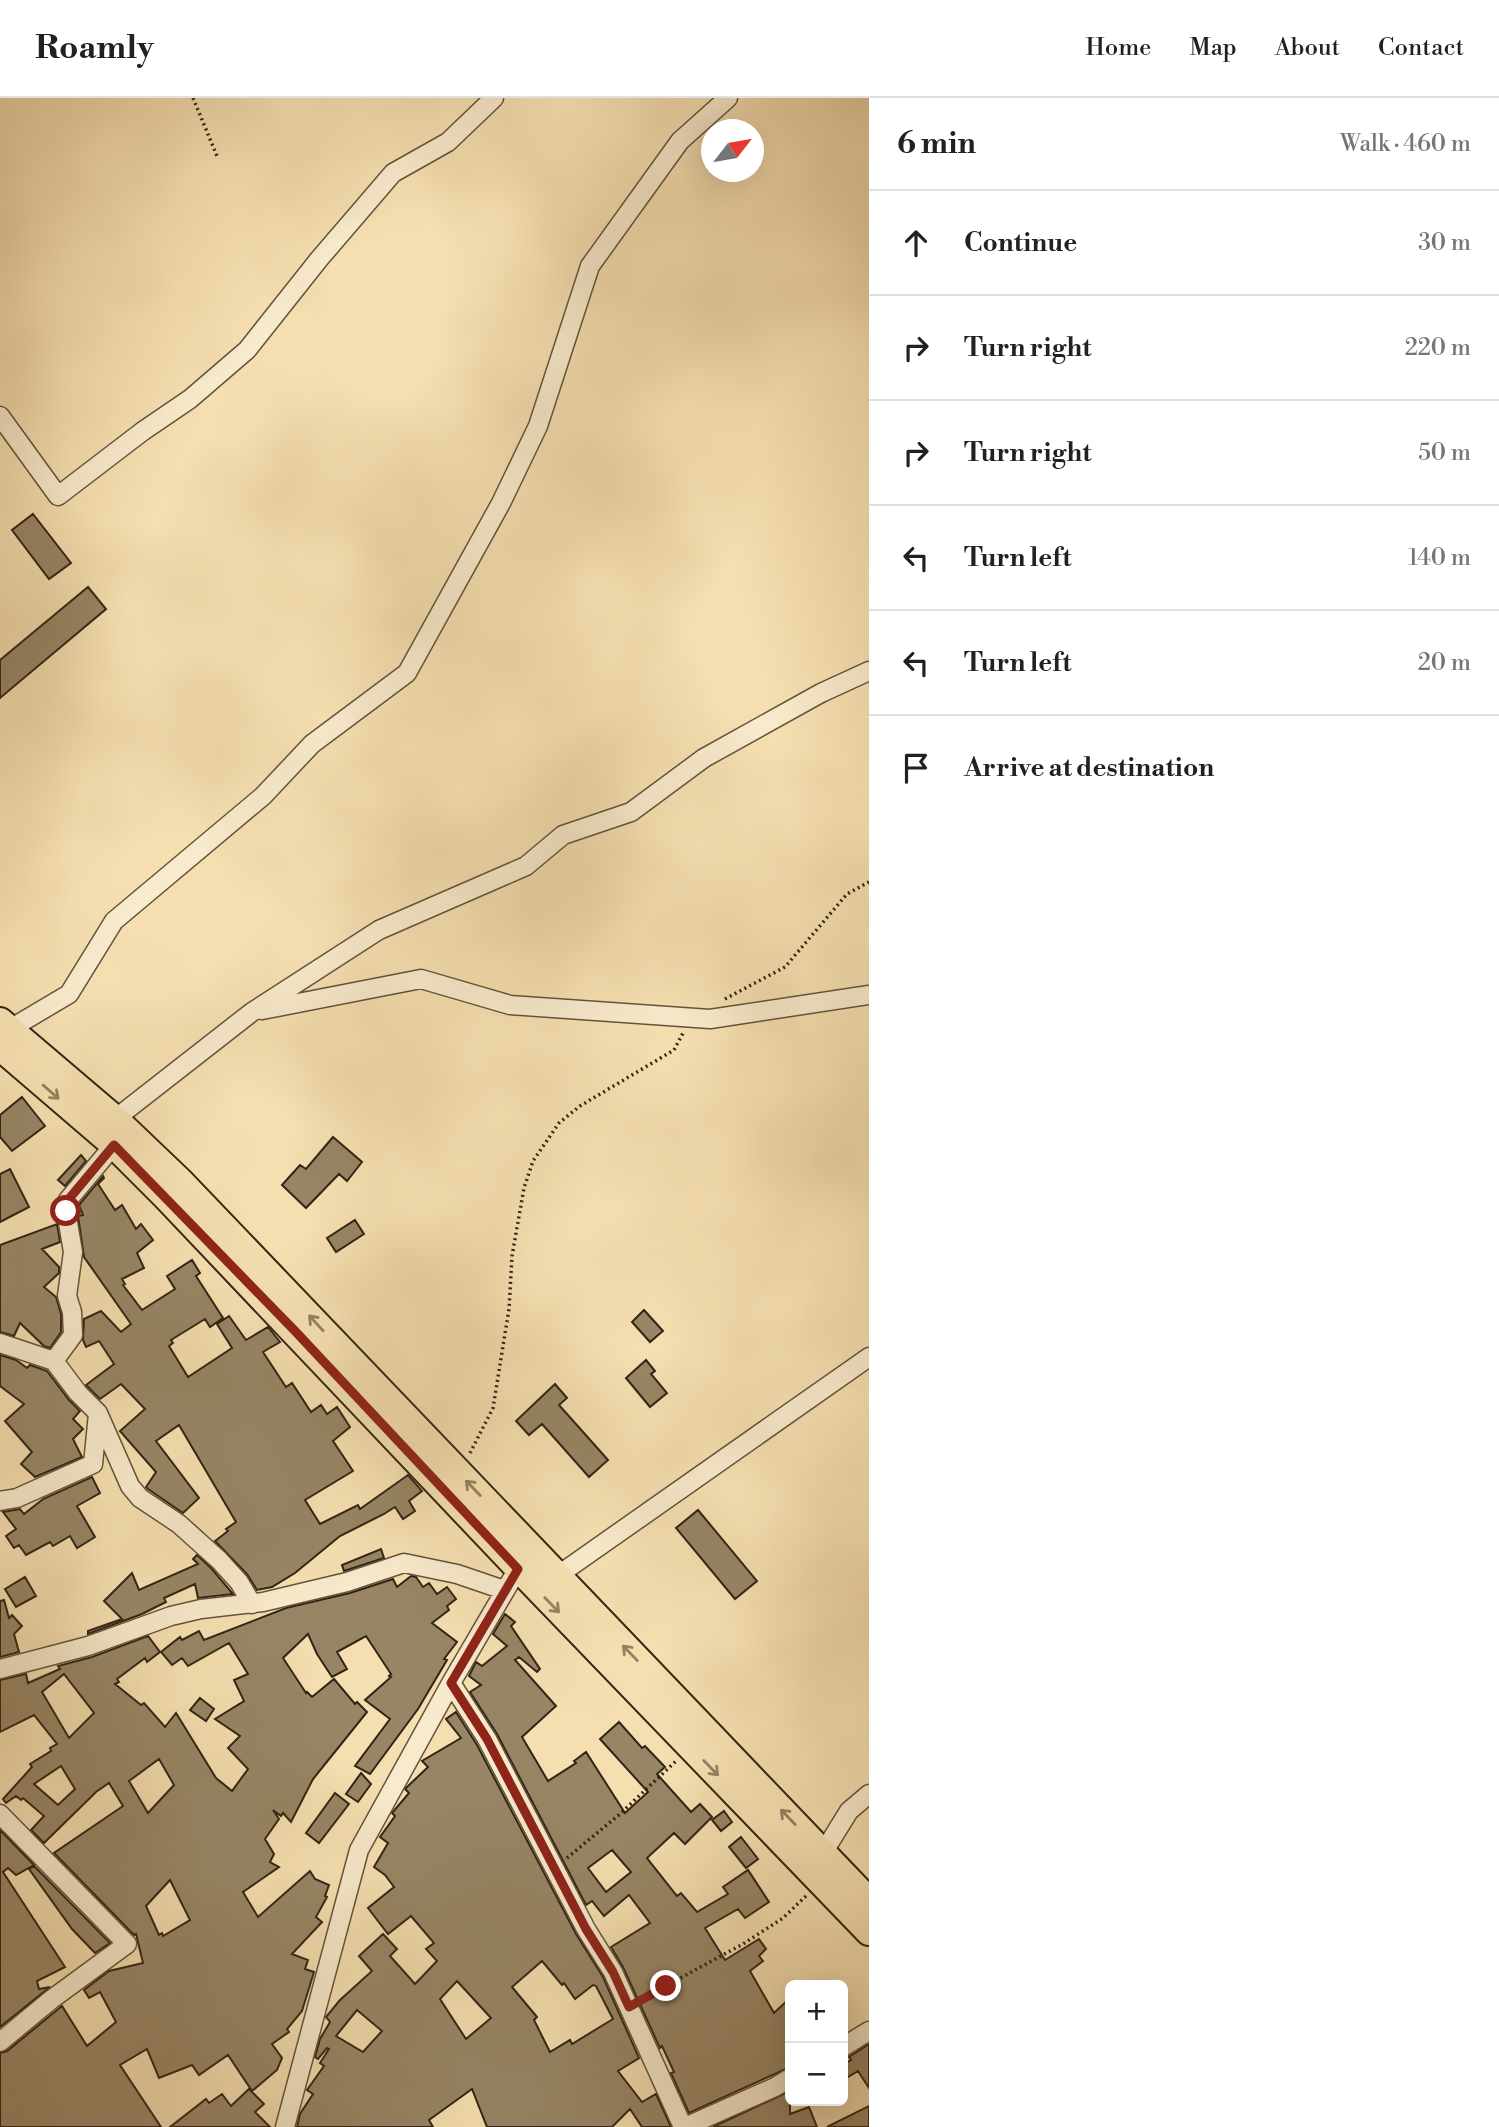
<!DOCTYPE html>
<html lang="en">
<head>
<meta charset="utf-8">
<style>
	body { margin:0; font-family:"Libre Bodoni",serif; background:#f6f6f6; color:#202124 }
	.controls { position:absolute; right:21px; bottom:21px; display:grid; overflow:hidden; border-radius:10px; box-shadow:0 7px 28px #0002 }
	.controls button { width:63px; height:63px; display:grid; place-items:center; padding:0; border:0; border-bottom:2px solid #e0e0e0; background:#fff; color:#202124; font:35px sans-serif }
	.compass { position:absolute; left:701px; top:21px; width:63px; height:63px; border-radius:50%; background:#fff; box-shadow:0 7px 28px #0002; rotate:59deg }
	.stop { position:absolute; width:21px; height:21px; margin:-16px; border:5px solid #8f2418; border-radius:50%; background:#fff }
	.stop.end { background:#8f2418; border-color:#fff; box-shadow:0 2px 7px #0008 }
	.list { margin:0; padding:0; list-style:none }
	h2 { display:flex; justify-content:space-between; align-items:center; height:91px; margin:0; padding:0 28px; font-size:30px }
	h2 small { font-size:23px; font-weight:400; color:#757577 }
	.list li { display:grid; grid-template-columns:46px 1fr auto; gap:21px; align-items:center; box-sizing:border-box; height:105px; padding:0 28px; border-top:2px solid #e0e0e0 }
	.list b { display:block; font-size:26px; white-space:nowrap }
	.list em { font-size:23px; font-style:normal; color:#757577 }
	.icon { flex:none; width:38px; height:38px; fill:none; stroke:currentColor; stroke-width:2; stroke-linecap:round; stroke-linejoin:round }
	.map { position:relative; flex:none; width:869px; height:2029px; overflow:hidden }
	header { display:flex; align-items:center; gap:42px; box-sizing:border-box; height:98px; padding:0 35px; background:#fff; border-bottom:2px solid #e0e0e0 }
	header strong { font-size:33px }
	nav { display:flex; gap:38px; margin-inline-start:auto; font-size:24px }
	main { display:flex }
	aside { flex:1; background:#fff }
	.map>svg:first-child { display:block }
	.building { fill:#978565; stroke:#312414; stroke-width:2; fill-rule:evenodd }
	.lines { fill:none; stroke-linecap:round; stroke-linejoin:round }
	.street-casing { stroke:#62533b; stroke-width:21 }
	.primary-casing { stroke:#312414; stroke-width:30 }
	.path { stroke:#312414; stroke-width:3.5; stroke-dasharray:2 3.5; stroke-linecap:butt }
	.street { stroke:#f8eacc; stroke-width:18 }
	.primary { stroke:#f5dfb0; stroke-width:26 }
	.oneway { stroke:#938262 }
	.route { stroke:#8f2418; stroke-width:9 }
</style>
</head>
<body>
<header>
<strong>Roamly</strong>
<nav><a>Home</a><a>Map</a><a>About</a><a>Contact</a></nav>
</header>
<main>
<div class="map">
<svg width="869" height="2029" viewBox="0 0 869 2029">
	<rect width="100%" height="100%" fill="#f5dfb0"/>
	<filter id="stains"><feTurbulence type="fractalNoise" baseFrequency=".00286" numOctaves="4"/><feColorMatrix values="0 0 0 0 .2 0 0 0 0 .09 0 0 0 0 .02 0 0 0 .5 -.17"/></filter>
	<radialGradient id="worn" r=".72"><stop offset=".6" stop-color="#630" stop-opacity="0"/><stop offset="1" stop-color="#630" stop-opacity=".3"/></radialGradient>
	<path class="building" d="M33,416L71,465L49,481L12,432Z
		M88,489L106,511L0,600V562Z
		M22,999L45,1028L12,1053L0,1039V1017Z
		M333,1039L362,1064L347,1083L339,1076L306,1110L282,1087L300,1067L306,1071Z
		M81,1057L86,1063L65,1088L58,1082Z
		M10,1071L29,1109L0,1124V1076Z
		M103,1078L104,1080L98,1086L115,1112L122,1107L136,1131L141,1126L153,1142L137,1155L144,1170L122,1181L125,1186L123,1187L142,1212L175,1191L167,1178L192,1162L200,1175L196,1178L223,1220L210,1229L205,1221L171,1242L173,1245L169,1248L188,1279L232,1250L217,1226L229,1218L246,1242L268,1229L280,1244L263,1254L286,1289L292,1285L311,1314L321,1307L327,1316L337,1309L350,1329L333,1343L353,1373L305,1402L320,1426L358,1407L360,1411L408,1377L422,1393L409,1403L415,1413L403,1421L395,1409L384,1416L340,1438L295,1475L272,1489L257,1492L247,1476L215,1443L228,1433L226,1431L236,1424L179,1327L156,1343L199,1400L183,1415L148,1391L146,1389L156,1374L120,1333L145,1311L121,1286L100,1301L86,1287L114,1266L99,1243L86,1249L83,1242L84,1221L101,1213L121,1234L131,1226L84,1159L78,1118L83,1117L79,1107Z
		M355,1122L364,1136L336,1154L327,1140Z
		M57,1126L60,1144L42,1151L59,1169V1175L44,1189L56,1199L61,1216V1234L50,1250L44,1248L20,1225L14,1238L0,1234V1147Z
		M644,1212L663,1233L650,1244L632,1224Z
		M0,1257L16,1262L27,1270L30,1267L47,1273L69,1302L80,1313L73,1321L83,1331L73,1341L82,1359L35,1379L21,1366L32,1354L5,1323L24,1306L0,1288Z
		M646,1262L655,1273L651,1276L667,1295L650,1309L626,1280Z
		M555,1286L567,1300L559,1307L608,1362L589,1379L542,1326L529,1337L516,1323Z
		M92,1379L100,1395L77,1408L95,1439L77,1450L70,1438L53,1448L50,1444L26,1457L19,1447L14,1450L6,1438L16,1431L3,1414L20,1411L24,1416L43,1401Z
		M698,1412L757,1483L735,1501L676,1430Z
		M381,1451L384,1460L344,1473L342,1467Z
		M197,1457L211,1470L233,1496L198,1500L195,1486L164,1500L166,1504L142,1516L88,1536V1533L122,1521L104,1503L132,1475L139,1492L198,1466L193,1461Z
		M411,1478L416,1479L423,1489L429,1485L437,1496L447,1489L456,1501L447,1508L449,1512L432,1525L457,1544L444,1561L447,1562L418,1611L370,1676L355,1668L390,1621L365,1602L391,1579L389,1578L391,1576L366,1538L337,1554L347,1571L332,1579L317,1556L308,1536L283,1560L306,1595L307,1594L312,1599L334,1581L355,1606L357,1604L367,1614L313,1681L291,1724L283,1715L281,1718L273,1712L279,1721L265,1741L274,1756L270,1764L279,1769L243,1794L258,1819L310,1773L315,1781L329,1787L325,1798L327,1799L316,1819L322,1824L292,1856L308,1862L305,1871L314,1874L302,1913L287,1931L289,1934L272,1946L282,1960L277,1972L252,1993L228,1957L199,1977L192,1967L159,1980L147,1951L120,1967L161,2029H0V1955L7,1953L62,1908L87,1948L116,1924L100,1894L89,1900L84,1892L109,1873L143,1865L136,1836L134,1837L54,1755L123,1708L109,1685L96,1694L44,1745L31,1732L44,1718L23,1700L21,1702L16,1698L6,1705L3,1701L32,1669L30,1666L51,1653L50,1650L57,1646L34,1617L0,1634V1582L26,1576L28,1585L60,1571L58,1568L92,1559L148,1538L160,1554L147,1564L145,1560L117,1581L119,1584L115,1586L141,1607L144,1605L165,1629L176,1615L216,1680L232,1693L248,1671L228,1650L240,1638L215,1621L244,1603L234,1582L248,1576L229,1545L188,1568L182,1560L172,1567L161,1554L180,1539L182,1542L199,1533L204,1542L286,1510L350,1495L393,1481L397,1489ZM64,1576L94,1615L69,1640L42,1594ZM159,1661L174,1687L148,1715L129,1683ZM61,1668L75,1691L58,1707L34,1686ZM170,1782L190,1822L163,1838L162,1835L159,1837L146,1808Z
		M25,1479L36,1498L16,1509L5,1491Z
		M4,1502L9,1520L12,1517L22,1528L14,1536L19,1554L0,1559V1503Z
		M505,1516L515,1524L511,1528L540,1571L537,1574L519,1559L515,1562L556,1608L522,1639L548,1683L576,1665L574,1663L586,1654L625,1715L648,1694L600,1641L619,1624L642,1650L645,1648L665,1669L657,1676L691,1714L700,1706L712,1719L685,1746L674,1735L647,1760L677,1798L681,1795L697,1814L728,1796L723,1789L748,1772L769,1804L745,1820L738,1811L705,1830L725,1862L759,1841L766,1851L759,1858L763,1863L750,1873L774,1915L790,1900V1969L689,2015L671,1975L674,1974L662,1948L660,1950L623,1869L611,1849L650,1825L629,1797L604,1818L592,1803L586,1807L497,1636L470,1594L481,1587L469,1578L476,1564L482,1568L507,1548L493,1536ZM612,1752L631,1774L606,1794L588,1770Z
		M200,1600L214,1611L206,1623L190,1612Z
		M456,1614L477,1647L576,1836L603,1879L639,1960L618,1973L642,2004L656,1996L671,2029H642L630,2011L612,2029H487L472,1991L429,2022L433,2029H297L300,2016L313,1996L307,1992L324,1968L320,1965L329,1951L327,1950L318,1961L315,1959L320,1941L330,1924L326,1919L340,1902L372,1873L359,1858L383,1836L397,1851L390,1858L415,1886L437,1863L426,1851L434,1845L411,1818L388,1836L368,1810L394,1789L385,1777L374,1769L388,1745L380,1739L395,1718L392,1715L409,1695L405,1691L407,1689L428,1669L422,1663L461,1640L446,1621ZM542,1863L562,1887L564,1885L575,1901L593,1887L596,1888L613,1921L572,1946L570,1942L550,1954L534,1922L537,1919L512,1889ZM457,1883L491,1920L466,1941L440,1901ZM357,1912L382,1933L363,1954L336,1938Z
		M361,1675L371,1686L358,1704L346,1696Z
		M335,1695L349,1706L319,1745L306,1735Z
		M724,1713L732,1724L721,1733L712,1722Z
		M0,1732L34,1767L16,1777L8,1770L3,1774L65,1869L37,1883L39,1891L50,1889L0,1929Z
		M741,1739L758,1761L746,1770L729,1749Z
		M34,1768L110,1845L95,1855L72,1831L29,1771Z
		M869,1946V1990L858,1973L843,1982V1967L851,1962L849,1959Z
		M249,1991L264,2006L255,2014L270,2029H170L206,2001L209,2005L222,1996L231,2008Z
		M790,1993V2016L809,2009L817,2029H713Z
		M869,2008V2029H827Z"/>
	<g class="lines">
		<defs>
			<path id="street" d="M0,318L58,398L143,333L190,301L247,252L320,160L393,75L448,44L494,0
				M262,912L421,881L510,907L710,921L869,897
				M10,931L69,896L114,823L263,698L312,646L407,575L501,405L538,328L590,168L680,43L728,0
				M115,1021L252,914L379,832L526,768L563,737L631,714L704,660L821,595L869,573
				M0,1245L54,1263L78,1295L98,1315L130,1388L140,1400L179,1426L219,1462L239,1484L252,1506
				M54,1263L73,1237L72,1214L67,1198L73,1154L66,1113L68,1102L114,1047
				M0,1403L17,1400L93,1366L98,1316
				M557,1478L869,1259
				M0,1571L88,1548L171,1518L201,1511L263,1504L347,1484L404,1465L457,1476L504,1492
				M451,1585L487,1641L586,1831L613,1874L683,2029
				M0,1716L127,1846L52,1901L0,1944
				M817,1760L823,1755L849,1713L869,1696
				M843,1949L869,1933
				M285,2029L359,1752L451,1585L523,1462
				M685,2029L775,1989L790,1980"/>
			<path id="primary" d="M0,923L115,1021L181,1084L869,1803
				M0,949L114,1047L166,1099L518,1470L869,1834"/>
		</defs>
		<use href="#street" class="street-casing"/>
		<use href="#primary" class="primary-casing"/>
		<path class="path" d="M193,0L217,58
			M725,901L785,869L847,796L869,784
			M470,1355L493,1310L509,1211L512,1158L524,1090L533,1063L559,1025L580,1008L674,952L683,935
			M567,1760L620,1716L676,1663
			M642,1901L743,1846L783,1820L806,1798"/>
		<use href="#street" class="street"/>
		<use href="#primary" class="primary"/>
	</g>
	<defs><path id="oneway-shaft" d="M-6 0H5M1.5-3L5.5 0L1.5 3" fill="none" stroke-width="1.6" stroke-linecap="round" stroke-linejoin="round" transform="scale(1.75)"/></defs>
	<g class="oneway">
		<use href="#oneway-shaft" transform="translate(51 994) rotate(41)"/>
		<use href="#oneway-shaft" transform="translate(316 1225) rotate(-133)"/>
		<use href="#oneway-shaft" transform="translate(473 1390) rotate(-134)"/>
		<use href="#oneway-shaft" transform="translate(552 1507) rotate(46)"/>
		<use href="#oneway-shaft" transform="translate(630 1555) rotate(-134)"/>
		<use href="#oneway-shaft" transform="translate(711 1670) rotate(46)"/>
		<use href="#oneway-shaft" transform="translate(788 1719) rotate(-134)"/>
	</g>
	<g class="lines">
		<path class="route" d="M66,1113L68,1102L114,1047L295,1233L518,1471L451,1585L487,1641L586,1831L613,1874L629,1909L666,1888"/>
	</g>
	<rect width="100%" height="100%" filter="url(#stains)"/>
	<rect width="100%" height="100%" fill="url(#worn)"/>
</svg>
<div class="controls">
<button>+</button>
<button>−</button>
</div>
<svg class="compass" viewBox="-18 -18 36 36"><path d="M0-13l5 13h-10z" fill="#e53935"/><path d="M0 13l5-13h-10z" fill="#757577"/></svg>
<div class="stop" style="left:66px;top:1113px"></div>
<div class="stop end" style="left:666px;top:1888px"></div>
</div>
<aside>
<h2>6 min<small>Walk · 460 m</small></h2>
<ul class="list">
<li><svg class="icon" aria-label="ahead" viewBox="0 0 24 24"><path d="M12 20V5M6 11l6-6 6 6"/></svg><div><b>Continue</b></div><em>30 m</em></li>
<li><svg class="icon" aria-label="right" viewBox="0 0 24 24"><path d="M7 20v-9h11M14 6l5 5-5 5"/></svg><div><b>Turn right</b></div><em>220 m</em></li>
<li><svg class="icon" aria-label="right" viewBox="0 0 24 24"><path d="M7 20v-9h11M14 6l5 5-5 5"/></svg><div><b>Turn right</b></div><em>50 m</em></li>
<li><svg class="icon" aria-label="left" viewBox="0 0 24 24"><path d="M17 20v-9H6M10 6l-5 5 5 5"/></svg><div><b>Turn left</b></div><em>140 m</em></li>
<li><svg class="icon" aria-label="left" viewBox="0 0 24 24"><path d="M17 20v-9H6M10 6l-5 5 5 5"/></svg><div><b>Turn left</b></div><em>20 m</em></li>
<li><svg class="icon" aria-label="arrive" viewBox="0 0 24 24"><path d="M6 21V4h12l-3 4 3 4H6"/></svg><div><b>Arrive at destination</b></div></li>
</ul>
</aside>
</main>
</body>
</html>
